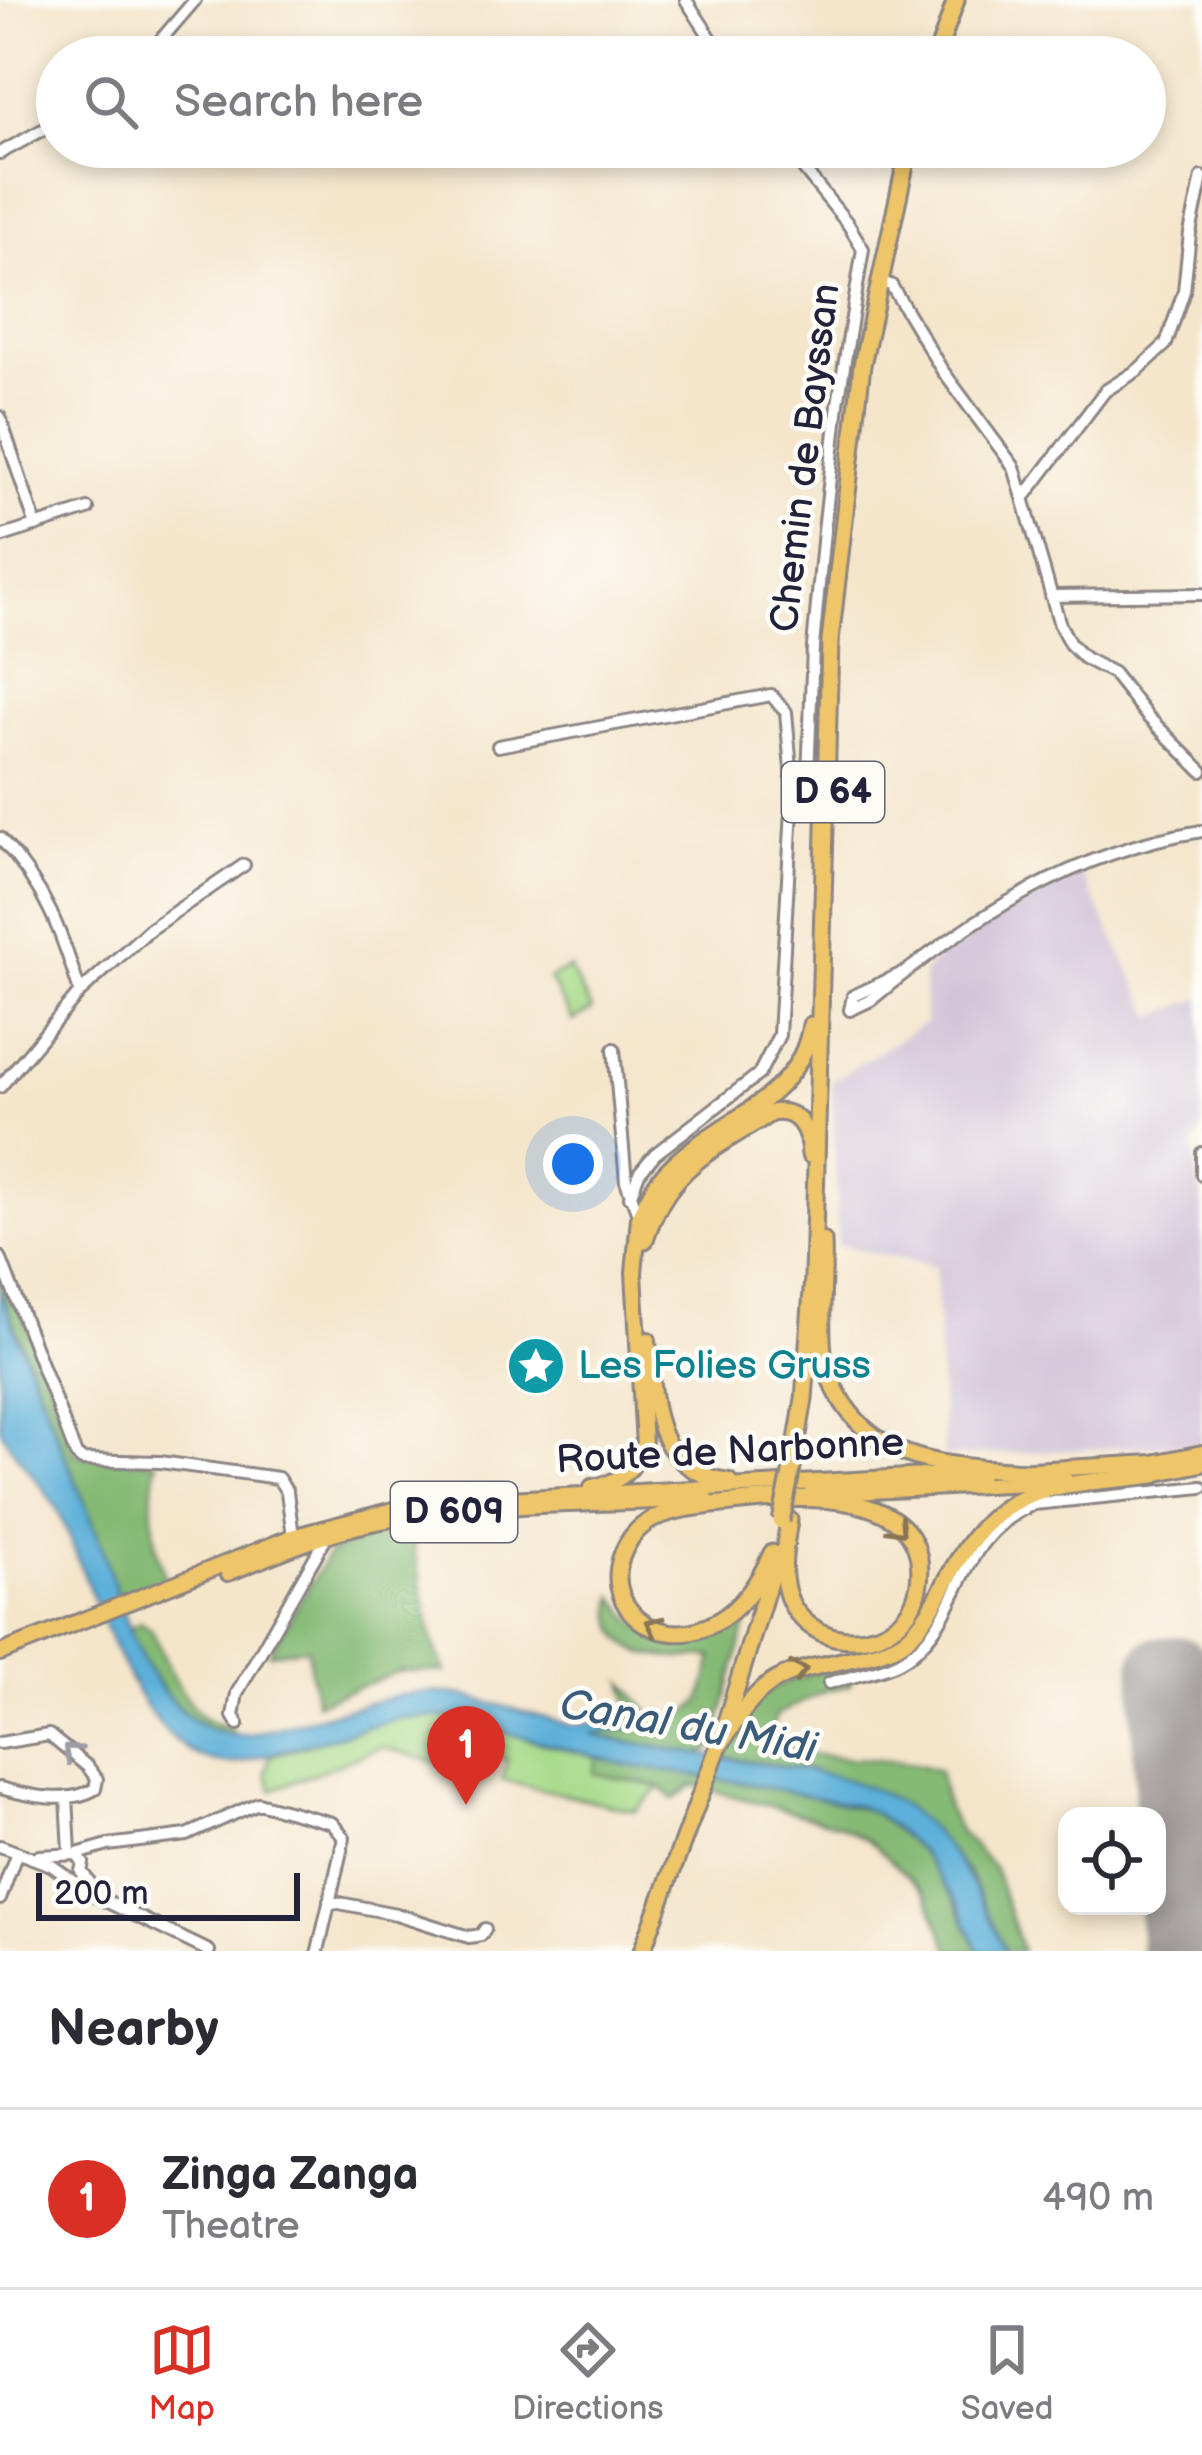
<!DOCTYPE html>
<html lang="en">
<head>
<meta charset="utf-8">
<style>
	body { margin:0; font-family:"Balsamiq Sans",sans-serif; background:#f2f2f3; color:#2b2b33 }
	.controls { position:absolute; right:36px; bottom:36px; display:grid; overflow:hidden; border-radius:24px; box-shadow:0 6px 18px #0003 }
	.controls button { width:108px; height:108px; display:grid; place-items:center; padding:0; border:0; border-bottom:3px solid #e1e1e2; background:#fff; color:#2b2b33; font:60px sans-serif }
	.scale { position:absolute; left:36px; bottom:30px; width:264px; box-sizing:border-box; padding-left:12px; border:6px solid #22223b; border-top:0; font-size:33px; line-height:42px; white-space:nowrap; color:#22223b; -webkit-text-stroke:9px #fdfcf7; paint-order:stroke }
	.you { position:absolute; left:573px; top:1164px; width:42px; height:42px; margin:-30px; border:9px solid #fff; border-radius:50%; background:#1a73e8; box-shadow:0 0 0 18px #1a73e833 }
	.badge { display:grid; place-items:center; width:78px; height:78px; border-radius:50%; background:#d93025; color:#fff; font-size:39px; font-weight:700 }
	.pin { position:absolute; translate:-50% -99px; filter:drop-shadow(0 3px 6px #0008) }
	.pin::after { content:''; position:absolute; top:63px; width:42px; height:36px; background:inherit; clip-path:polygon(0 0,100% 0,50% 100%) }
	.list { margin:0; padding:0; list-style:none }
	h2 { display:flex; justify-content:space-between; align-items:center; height:156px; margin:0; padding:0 48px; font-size:51px }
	h2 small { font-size:39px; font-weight:400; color:#7c7c81 }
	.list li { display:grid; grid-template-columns:78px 1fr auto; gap:36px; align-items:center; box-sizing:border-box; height:180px; padding:0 48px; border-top:3px solid #e1e1e2 }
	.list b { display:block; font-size:45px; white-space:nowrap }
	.list p { margin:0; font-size:39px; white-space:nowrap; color:#7c7c81 }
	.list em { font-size:39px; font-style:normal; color:#7c7c81 }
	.icon { flex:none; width:66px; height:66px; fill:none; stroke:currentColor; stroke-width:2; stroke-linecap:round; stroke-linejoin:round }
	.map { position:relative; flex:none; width:1202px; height:1951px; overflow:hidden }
	.search { position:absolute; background:#fff; box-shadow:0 6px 18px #0003; left:36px; right:36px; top:36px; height:132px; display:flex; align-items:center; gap:30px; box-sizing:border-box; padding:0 42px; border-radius:66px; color:#7c7c81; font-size:45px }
	.sheet { height:336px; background:#fff }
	nav { display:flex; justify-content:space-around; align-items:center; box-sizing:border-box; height:168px; border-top:3px solid #e1e1e2; background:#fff; font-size:33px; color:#7c7c81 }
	nav a { display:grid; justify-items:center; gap:6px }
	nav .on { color:#d93025 }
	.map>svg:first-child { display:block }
	.industrial { fill:#ccbed4 }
	.green { fill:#a7da89; stroke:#647e62; stroke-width:3 }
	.forest { fill:#85ba75; stroke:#546e58; stroke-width:3 }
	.water { fill:#5db0d9; stroke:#40698a; stroke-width:3 }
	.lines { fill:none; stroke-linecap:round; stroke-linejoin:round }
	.runway { stroke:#8b8483; stroke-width:60 }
	.minor-casing { stroke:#8b8483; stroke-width:16 }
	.major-casing { stroke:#8b8483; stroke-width:20 }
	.highway-casing { stroke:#8b8483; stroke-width:21 }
	.minor { stroke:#fff; stroke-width:10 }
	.major { stroke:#eec569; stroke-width:14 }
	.highway { stroke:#eec569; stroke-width:15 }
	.highway-bridge-casing { stroke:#8b8483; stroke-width:21; stroke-linecap:butt }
	.highway-bridge { stroke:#eec569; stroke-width:15 }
	.oneway { stroke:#887452 }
	.oneway2 { stroke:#9c9ca7 }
	.labels { text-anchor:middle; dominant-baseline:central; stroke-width:9; stroke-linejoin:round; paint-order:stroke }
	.shield { fill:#fdfcf7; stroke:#646373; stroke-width:3 }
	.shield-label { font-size:36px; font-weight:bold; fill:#22223b }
	.street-label { font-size:39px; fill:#22223b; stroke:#fdfcf7 }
	.culture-label { font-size:39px; fill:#0d838f; stroke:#fdfcf7; text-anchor:start }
	.water-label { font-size:42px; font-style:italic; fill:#3a5b7a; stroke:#fdfcf7 }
</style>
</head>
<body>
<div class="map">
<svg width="1202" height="1951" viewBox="0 0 1202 1951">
	<rect width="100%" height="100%" fill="#fdfcf7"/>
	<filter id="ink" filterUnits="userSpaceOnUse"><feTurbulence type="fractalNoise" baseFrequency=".00833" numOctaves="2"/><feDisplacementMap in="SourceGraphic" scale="24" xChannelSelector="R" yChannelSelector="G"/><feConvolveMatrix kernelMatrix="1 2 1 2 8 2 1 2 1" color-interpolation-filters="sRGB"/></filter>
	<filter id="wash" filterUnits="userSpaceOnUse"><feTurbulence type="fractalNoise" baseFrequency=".004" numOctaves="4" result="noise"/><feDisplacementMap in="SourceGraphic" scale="48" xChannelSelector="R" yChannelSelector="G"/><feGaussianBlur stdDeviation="2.7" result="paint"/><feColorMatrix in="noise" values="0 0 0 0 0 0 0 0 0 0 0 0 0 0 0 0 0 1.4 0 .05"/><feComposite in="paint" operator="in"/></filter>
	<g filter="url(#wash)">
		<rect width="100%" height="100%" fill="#f4e5cb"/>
		<path class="industrial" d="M1080,871L1153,1016L1202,998V1128L1193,1145L1202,1204V1443L944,1457L935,1267L838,1245L832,1081L925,1023L924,972L934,961L985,925Z"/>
		<path class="green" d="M569,968L592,1010L573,1021L549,979Z
			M448,1717L597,1758L595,1773L661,1787L635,1811L502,1780L507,1759L469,1750L463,1770L381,1747L272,1790L266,1774L270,1756L398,1718Z"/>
		<path class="forest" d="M0,1257L76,1455L157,1462C150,1491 152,1521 157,1551C160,1565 166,1574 165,1589L130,1603L116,1599L106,1558L0,1288Z
			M411,1535L432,1639L445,1672L402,1671L316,1703L307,1648L269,1653L329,1553L370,1538Z
			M614,1597L636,1624L662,1642L696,1638L730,1624L746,1625L713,1748L700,1754L591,1735V1732L633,1727L625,1683L652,1716L678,1720L702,1700L713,1657C671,1659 603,1664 614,1597Z
			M140,1622L151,1629C167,1662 188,1726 230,1726L232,1735C176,1725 152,1676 127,1630Z
			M843,1661L853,1668L850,1685L826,1690L777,1715L767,1739C822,1769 883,1750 939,1771L947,1809L960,1832L994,1868L1022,1951H1005L968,1871L811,1770L717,1756L752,1696Z
			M597,1758L804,1794L874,1812L918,1849L946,1883L979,1951H951L926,1894L869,1841L839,1825L693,1785L674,1799L661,1787L594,1773Z"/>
		<path class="water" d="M0,1288C28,1369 62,1447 94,1526C117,1583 124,1644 165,1693C189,1722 212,1737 251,1734L399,1695L432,1692L462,1695L571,1725L632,1719L633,1728L591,1734C618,1743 647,1745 674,1750C855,1781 923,1761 1005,1951H979L959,1905L918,1849L876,1813L857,1806L751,1784L626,1765L448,1717L398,1718L237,1763C136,1771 93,1580 57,1509C45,1486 5,1446 0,1426C0,1415 0,1400 0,1389C0,1355 0,1322 0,1288Z"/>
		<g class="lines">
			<path class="runway" d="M1170,1951L1160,1667L1179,1666L1190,1951"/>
		</g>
	</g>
	<g filter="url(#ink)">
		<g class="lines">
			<defs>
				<path id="minor" d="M686,0L723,57
					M146,57L195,0
					M786,147L848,224L863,249L838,404L824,531L813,647L808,778L802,791L793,792
					M0,153L57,122
					M878,282L891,285L942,370L1014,467L1060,625L1070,644L1084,658L1113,673L1147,716L1202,771
					M0,417L36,526
					M1025,496L1105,391L1138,370L1166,344L1184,291L1190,233L1202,177
					M0,537L88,509
					M1051,596L1202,594
					M498,746L771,695L786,712L793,792L779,1035L759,1074L655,1154L639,1173L630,1197
					M0,838C47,890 59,927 80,992
					M905,972L853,996L850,1010L871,1000C968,919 1076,850 1202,831
					M614,1049L626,1181L639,1217
					M0,1087L80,992L150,929L244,865
					M1202,1153V1175
					M0,1257L76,1455L82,1460L160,1462L278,1478L287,1492L294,1543
					M829,1683C854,1675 890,1671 910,1655C967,1610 954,1538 1034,1504L1202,1487
					M238,1724L233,1716L237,1693L327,1536
					M0,1743L49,1735L88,1767L97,1779L95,1789C68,1805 29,1796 0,1788
					M67,1797L70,1852
					M0,1846L51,1865L93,1895L209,1951
					M77,1854L108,1845L187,1835L258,1803L332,1823L344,1838L318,1951
					M39,1856L77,1854L83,1863L81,1871L96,1891
					M0,1899L17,1852
					M329,1901L396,1914L469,1937L481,1935L485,1929"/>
				<path id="major" d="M648,1340C654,1402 651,1471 729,1481
					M1015,1471L1152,1463L1202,1453
					M1148,1475L1202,1464
					M592,1487C620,1483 634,1470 644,1445L634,1273L639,1217
					M812,1494L1066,1481
					M228,1573C273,1555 319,1535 367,1524C475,1501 596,1505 706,1499
					M0,1653L292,1537L416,1504L981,1473"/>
				<path id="highway" d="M936,57L956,0
					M639,1217C647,1199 655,1183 669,1169C716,1120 800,1102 811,1025
					M645,1240C667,1168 711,1150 771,1113C798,1108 809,1129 810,1155
					M823,1241C825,1278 819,1316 823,1352C824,1370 834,1388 843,1403C885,1467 955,1466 1024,1471
					M794,1458L804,1399L813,1277L830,641L862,365L909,147
					M772,1553C710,1696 576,1619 631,1538C653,1507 698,1507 732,1503C791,1496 932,1484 919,1583C909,1657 798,1658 785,1584C781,1563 786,1541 789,1520
					M718,1748C765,1674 771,1676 855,1658C872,1654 892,1650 906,1639C929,1620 942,1587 957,1562C1008,1476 1064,1487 1154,1475
					M642,1951L718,1748L773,1569"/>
			</defs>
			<use href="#minor" class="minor-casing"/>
			<use href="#major" class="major-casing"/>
			<use href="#highway" class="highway-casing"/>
			<use href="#minor" class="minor"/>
			<use href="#major" class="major"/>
			<use href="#highway" class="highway"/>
			<defs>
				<path id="highway-bridge" d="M781,1521L794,1458"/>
			</defs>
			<use href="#highway-bridge" class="highway-bridge-casing"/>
			<use href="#highway-bridge" class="highway-bridge"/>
		</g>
		<defs><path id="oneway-chevron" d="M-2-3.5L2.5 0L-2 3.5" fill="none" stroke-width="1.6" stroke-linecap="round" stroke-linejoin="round" transform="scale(3)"/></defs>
		<g class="oneway">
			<use href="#oneway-chevron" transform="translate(898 1528) rotate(46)"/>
			<use href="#oneway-chevron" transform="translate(654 1625) rotate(-154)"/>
			<use href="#oneway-chevron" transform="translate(799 1671) rotate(-14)"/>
		</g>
		<use class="oneway2" href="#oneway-chevron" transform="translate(71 1752) rotate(-139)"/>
	</g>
	<defs>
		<symbol id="sight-disc" viewBox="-11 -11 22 22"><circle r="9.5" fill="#0f9aa8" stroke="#fdfcf7"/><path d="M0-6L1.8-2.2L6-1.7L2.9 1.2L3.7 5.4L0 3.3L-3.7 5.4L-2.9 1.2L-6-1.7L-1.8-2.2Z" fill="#fff"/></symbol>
	</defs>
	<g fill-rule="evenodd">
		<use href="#sight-disc" x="503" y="1333" width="66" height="66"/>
	</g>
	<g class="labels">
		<g class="shield">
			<rect x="782" y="762" width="102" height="60" rx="9"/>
			<rect x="391" y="1482" width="126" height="60" rx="9"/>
		</g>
		<g class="shield-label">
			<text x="833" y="792">D 64</text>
			<text x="454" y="1512">D 609</text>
		</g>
		<g class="street-label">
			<text transform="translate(806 458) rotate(-83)">Chemin de Bayssan</text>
			<text transform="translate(730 1452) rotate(-3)">Route de Narbonne</text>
		</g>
		<g class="culture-label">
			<text x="578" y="1366">Les Folies Gruss</text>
		</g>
		<g class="water-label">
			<text transform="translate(688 1727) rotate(10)">Canal du Midi</text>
		</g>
	</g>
</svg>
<div class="controls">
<button><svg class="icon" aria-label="locate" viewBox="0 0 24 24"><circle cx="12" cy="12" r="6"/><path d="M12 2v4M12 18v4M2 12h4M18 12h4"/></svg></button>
</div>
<div class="scale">200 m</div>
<div class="you"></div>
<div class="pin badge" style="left:466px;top:1805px">1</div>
<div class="search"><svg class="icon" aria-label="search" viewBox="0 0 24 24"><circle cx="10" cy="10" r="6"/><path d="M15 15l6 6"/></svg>Search here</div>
</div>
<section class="sheet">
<h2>Nearby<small></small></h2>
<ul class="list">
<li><span class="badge">1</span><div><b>Zinga Zanga</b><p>Theatre</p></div><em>490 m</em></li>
</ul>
</section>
<nav>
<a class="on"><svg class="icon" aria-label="map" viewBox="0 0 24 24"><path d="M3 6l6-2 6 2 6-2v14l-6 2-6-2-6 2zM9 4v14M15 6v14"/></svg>Map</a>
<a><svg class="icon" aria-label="directions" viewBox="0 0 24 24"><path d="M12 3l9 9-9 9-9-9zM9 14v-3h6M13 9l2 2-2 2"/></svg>Directions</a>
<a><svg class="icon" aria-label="saved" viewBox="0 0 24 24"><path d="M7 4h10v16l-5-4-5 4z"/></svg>Saved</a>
</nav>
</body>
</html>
